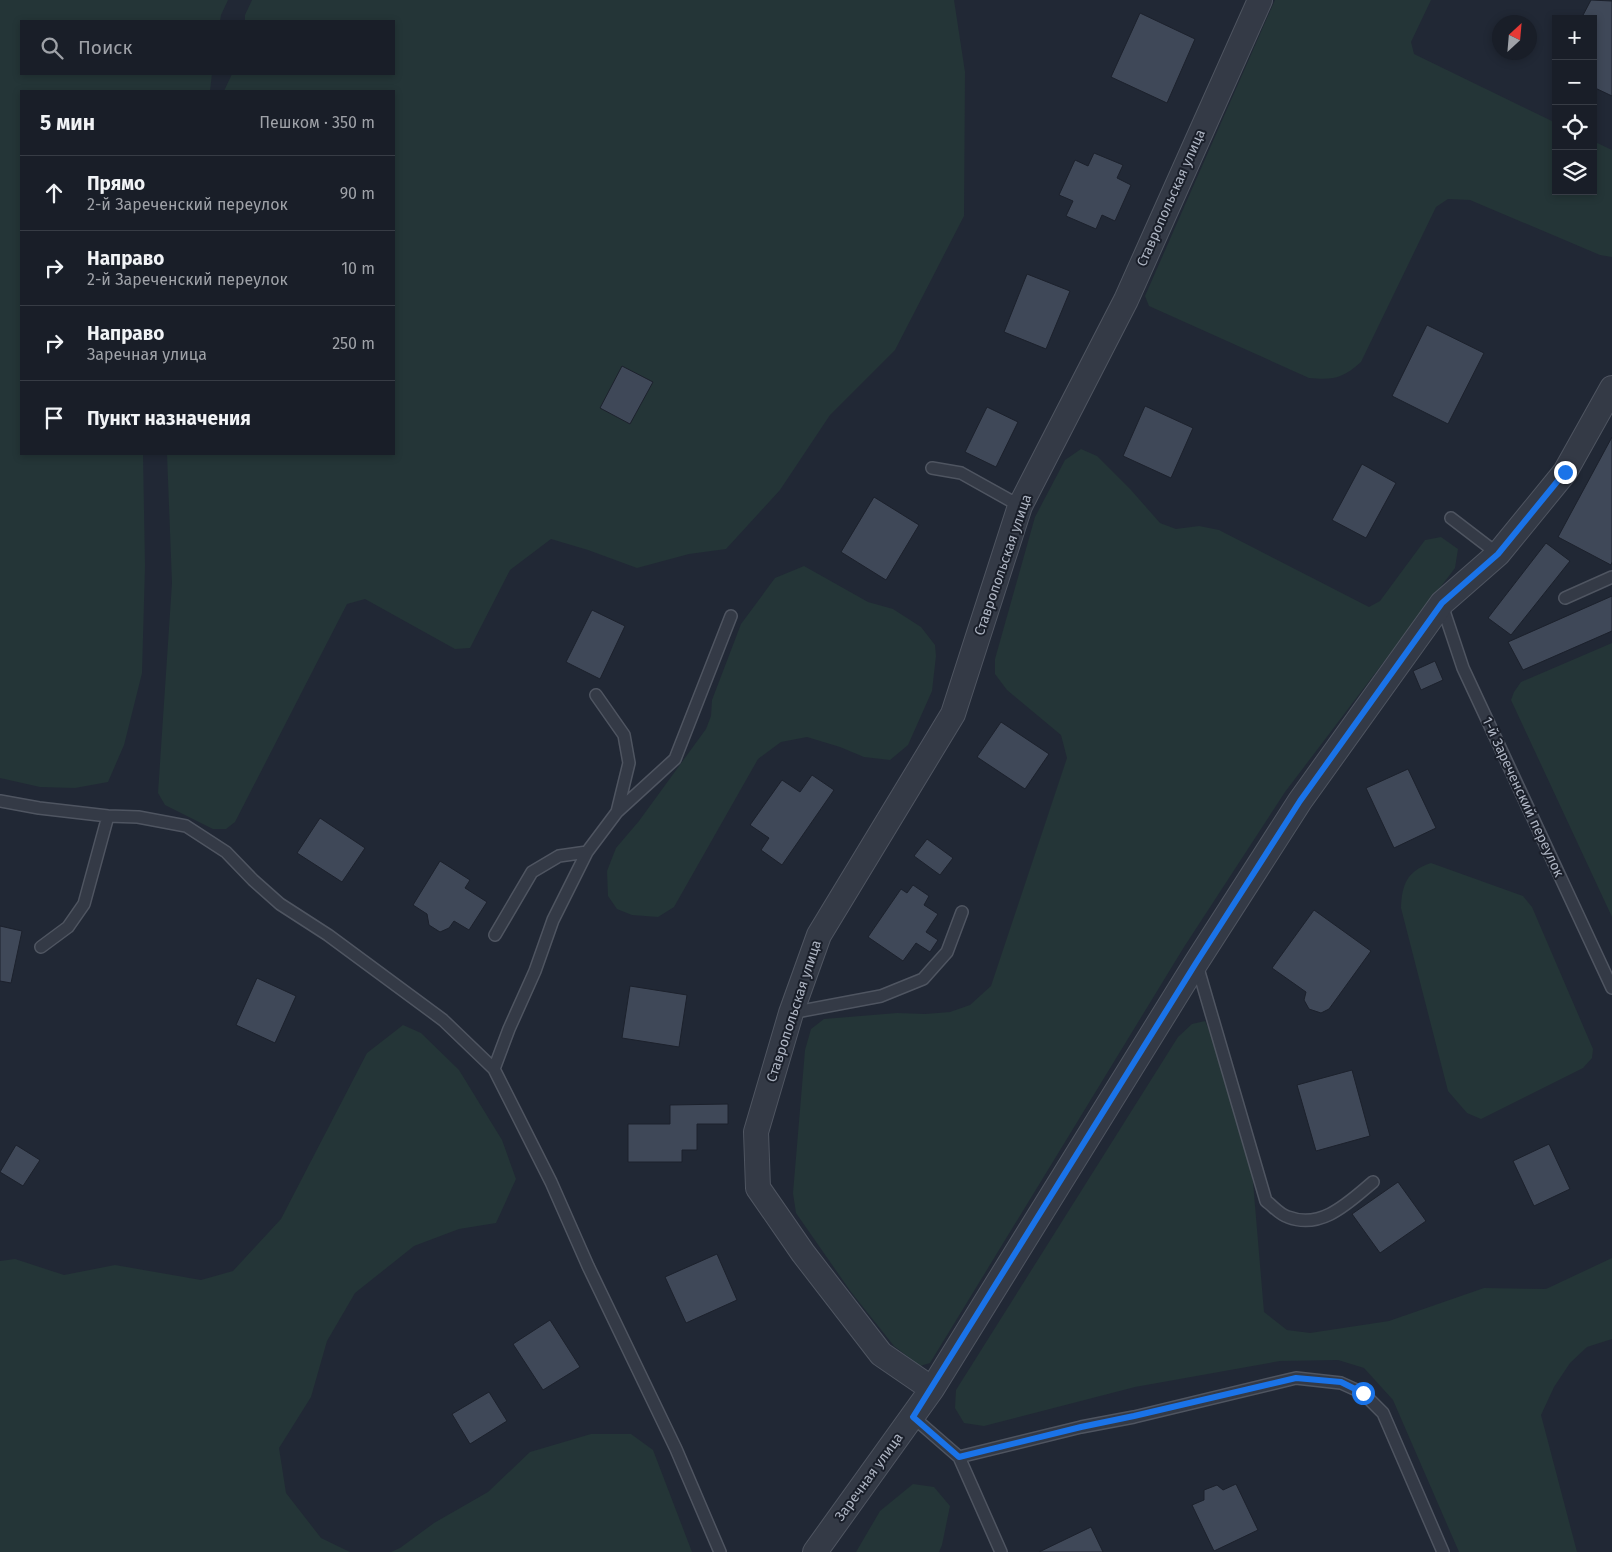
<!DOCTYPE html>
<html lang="ru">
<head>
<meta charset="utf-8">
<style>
	body { margin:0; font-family:"Fira Sans",sans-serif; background:#262b34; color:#f1f3f6 }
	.controls { position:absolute; right:15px; top:15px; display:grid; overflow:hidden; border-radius:0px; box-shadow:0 2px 8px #0003 }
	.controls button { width:45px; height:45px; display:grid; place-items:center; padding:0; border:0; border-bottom:1px solid #373c45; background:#191e28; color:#f1f3f6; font:25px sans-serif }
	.compass { position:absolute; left:1492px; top:15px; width:45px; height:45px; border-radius:50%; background:#191e28; box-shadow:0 2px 8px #0003; rotate:26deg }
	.stop { position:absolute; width:15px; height:15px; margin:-11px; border:4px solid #1a73e8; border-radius:50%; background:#fff }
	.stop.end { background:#1a73e8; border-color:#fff; box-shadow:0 1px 5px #0008 }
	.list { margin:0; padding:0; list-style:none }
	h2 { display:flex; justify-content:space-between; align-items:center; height:65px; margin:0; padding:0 20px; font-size:21px }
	h2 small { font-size:16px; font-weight:400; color:#9fa2a8 }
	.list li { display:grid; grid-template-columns:32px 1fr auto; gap:15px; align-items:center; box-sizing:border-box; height:75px; padding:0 20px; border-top:1px solid #373c45 }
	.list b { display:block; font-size:19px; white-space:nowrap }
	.list p { margin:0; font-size:16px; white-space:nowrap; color:#9fa2a8 }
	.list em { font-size:16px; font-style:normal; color:#9fa2a8 }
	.icon { flex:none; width:28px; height:28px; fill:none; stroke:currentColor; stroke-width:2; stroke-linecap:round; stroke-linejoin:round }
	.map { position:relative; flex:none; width:1612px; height:1552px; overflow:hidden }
	.search { position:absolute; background:#191e28; box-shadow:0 2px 8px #0003; left:20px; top:20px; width:375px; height:55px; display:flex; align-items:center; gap:12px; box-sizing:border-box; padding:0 18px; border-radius:0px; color:#9fa2a8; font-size:19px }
	.panel { position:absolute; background:#191e28; box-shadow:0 2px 8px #0003; left:20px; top:90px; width:375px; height:365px; border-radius:0px }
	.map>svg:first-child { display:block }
	.green { fill:#243537 }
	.building { fill:#3f4858; stroke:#1c212c }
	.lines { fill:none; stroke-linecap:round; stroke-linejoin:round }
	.service-casing { stroke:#4f5561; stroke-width:14 }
	.minor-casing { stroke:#4f5561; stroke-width:26 }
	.service { stroke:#343a46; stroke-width:11 }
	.minor { stroke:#343a46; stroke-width:24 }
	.route { stroke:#1a73e8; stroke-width:6 }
	.labels { text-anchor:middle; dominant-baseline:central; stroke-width:4; stroke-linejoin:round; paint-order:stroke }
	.street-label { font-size:14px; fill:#aeb5c3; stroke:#1a1f2a }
</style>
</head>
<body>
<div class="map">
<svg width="1612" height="1552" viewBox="0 0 1612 1552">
	<rect width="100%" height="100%" fill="#212835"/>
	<path class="green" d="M0,0H228L221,15L220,21H21V74H212L210,91H21V454H143L145,566L142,673L124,745L108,782L75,788L40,787L0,778Z
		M252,0H954L965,72L964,216L895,350L830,415L780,490L726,549L689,554L637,568L588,550L551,539L510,570L470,648L455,649L365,599L347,604L235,822L226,829H213L165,805L158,793L172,583L167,454H394V91H224L232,74H394V21H245V15Z
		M1275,0H1431L1411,42L1414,54L1556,123V191H1593V141L1612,150V257L1600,255L1470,200L1448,199L1436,207L1361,362C1342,379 1333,380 1309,378L1149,306L1145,296Z
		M1081,449L1097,456L1131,490L1160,523L1176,529L1199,526L1219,530L1369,607L1380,601L1425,540L1441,537L1458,549L1455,568L1285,792L1184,947L930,1363L920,1366L894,1346L851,1292L796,1213L793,1193L805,1050L811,1029L824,1019L897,1013L925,1014L950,1012L970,1005L991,986L1067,758L1061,735L1007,690L995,674V659L1035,517L1065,460Z
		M804,566L868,602L893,609L921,627L935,645L936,656L932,691L908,745L890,760L864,757L840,747L807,737L781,742L758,759L674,907L658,917L632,915L617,909L608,896L607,871L616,848L639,821L706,729L711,716L712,700L741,624L775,578Z
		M1612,643V917L1511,700L1514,692L1521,682Z
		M1431,863L1523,896L1532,907L1593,1049L1592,1058L1583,1068L1481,1119L1467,1113L1448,1091L1401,908C1402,884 1407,871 1431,863Z
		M1205,1021L1217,1048L1252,1170L1264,1312L1287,1330L1310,1333L1389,1321L1484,1288L1546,1289L1612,1258V1339L1587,1347L1570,1363L1554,1387L1541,1415L1577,1552H1459L1393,1400L1364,1368L1338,1360L1280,1361L1135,1387L984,1426L964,1423L955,1408L956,1390L1178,1037L1192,1024Z
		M403,1025L421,1033L459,1070L502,1140L516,1179L496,1223L459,1229L414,1246L355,1293L327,1341L311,1397L279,1448L286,1493L321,1538L350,1552H0V1261L15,1259L64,1275L115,1265L201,1280L233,1271L281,1219L367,1053Z
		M591,1434H631L653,1450L692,1552H391L400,1548L434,1523L488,1492L530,1452Z
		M913,1484L934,1487L950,1506L942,1545L939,1552H856L880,1511Z"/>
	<path class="building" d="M1591,0L1612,1V96L1593,87V19H1581Z
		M1140,13L1195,39L1167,103L1111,77Z
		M1094,153L1123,165L1117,178L1131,185L1115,221L1102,215L1096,229L1066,216L1073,201L1059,195L1075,160L1088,166Z
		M1027,274L1070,291L1046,349L1004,332Z
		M1427,325L1484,353L1448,424L1392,396Z
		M622,366L653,382L630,424L600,408Z
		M1145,406L1193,428L1171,478L1123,456Z
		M987,407L1018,422L996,467L965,452Z
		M1612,437V562L1611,565L1558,537Z
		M1362,464L1396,483L1366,538L1332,520Z
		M874,497L919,525L886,580L841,552Z
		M1546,543L1570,561L1511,635L1488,618Z
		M1612,596V631L1523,670L1508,642Z
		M592,610L625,626L600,679L566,662Z
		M1435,661L1443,680L1421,690L1413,671Z
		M1001,722L1049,754L1025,789L977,757Z
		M1408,769L1436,828L1394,848L1366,788Z
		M812,775L834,790L782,865L761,850L769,838L750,825L782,780L800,792Z
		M320,818L365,848L342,882L297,853Z
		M927,839L953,858L940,875L914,856Z
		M440,861L470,880L465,888L487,902L469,930L454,921L449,928L440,932L429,925L427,914L413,905Z
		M913,885L929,896L924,905L938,914L926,932L938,940L930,952L916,943L903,961L868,937L901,889L907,893Z
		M1314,910L1371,951L1329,1009L1321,1013L1309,1009L1304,1000L1306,992L1272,968Z
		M0,926L22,931L11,983L0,981Z
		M257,978L296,996L275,1043L236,1025Z
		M630,986L687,995L679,1047L622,1038Z
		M1352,1070L1370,1136L1316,1151L1297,1085Z
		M728,1104V1124H697V1150H682V1162H628V1124H670V1105Z
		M1549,1144L1570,1189L1534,1206L1513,1161Z
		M16,1145L40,1160L23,1186L0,1172Z
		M1398,1182L1426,1221L1380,1253L1352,1214Z
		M717,1254L737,1300L686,1323L665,1277Z
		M550,1320L580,1367L543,1390L513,1344Z
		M489,1392L507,1421L470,1444L452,1414Z
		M1236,1484L1258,1530L1214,1551L1192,1505L1204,1500V1490L1217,1485L1223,1490Z
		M1091,1527L1103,1552H1039Z"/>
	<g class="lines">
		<defs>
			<path id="service" d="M932,468L961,473L1020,506
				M1451,518L1498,554
				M1565,598L1612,577
				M1442,605L1463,668L1612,988
				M596,695L624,735L629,763L617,812
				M0,801L39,808L108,816L138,817L186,826L226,852L253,880L280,904L328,935L443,1020L494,1069L551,1182L588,1266L676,1449L720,1552
				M495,935L532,872L559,856L587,852
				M41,947L68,927L84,904L108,816
				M1197,965L1266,1201C1273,1206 1280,1215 1288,1217C1322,1230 1349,1202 1373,1182
				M791,1013L881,996L923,979L947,952L962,912
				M494,1069L509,1029L535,971L553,920L587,852L617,812L675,759L731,616
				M913,1417L959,1457L1081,1427L1134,1417L1296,1378L1341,1383L1363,1393L1383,1413L1443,1552
				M959,1457L1001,1552"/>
			<path id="minor" d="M932,1389L881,1354L803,1253L758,1188L756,1132L791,1013L819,935L953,714L1020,506L1126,300L1260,0
				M815,1552L932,1389L1196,963L1300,801L1442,603L1498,554L1565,472L1612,388"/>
		</defs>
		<use href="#service" class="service-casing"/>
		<use href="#minor" class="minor-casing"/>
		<use href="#service" class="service"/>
		<use href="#minor" class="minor"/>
	</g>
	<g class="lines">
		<path class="route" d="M1363,1393L1341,1382L1296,1378L1134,1416L1081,1427L959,1457L913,1417L1196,963L1300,801L1442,603L1498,554L1565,472"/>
	</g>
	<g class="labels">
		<g class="street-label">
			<text transform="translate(1171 198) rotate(-66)">Ставропольская улица</text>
			<text transform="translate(1003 565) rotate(-71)">Ставропольская улица</text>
			<text transform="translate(1523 797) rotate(65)">1-й Зареченский переулок</text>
			<text transform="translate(794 1011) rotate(-72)">Ставропольская улица</text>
			<text transform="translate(869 1477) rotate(-54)">Заречная улица</text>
		</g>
	</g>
</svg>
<div class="controls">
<button>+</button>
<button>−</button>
<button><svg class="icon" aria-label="locate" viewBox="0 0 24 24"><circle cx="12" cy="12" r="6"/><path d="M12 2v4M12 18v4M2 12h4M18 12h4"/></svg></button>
<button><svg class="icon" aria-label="layers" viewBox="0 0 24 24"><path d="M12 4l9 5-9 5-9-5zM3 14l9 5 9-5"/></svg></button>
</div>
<svg class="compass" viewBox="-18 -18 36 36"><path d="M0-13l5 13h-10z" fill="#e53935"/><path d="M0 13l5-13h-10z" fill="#9fa2a8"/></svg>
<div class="stop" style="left:1363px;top:1393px"></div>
<div class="stop end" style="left:1565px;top:472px"></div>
<div class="search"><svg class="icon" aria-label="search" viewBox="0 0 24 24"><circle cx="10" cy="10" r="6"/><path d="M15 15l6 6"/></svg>Поиск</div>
<section class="panel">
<h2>5 мин<small>Пешком · 350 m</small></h2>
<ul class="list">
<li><svg class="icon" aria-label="ahead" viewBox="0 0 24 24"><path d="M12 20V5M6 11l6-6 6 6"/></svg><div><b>Прямо</b><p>2-й Зареченский переулок</p></div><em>90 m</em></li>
<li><svg class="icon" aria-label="right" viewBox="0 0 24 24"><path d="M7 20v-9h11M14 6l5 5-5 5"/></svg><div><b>Направо</b><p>2-й Зареченский переулок</p></div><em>10 m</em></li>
<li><svg class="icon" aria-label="right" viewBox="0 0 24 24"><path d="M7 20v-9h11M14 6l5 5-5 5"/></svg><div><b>Направо</b><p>Заречная улица</p></div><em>250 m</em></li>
<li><svg class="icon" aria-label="arrive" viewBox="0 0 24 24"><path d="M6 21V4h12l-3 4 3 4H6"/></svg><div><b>Пункт назначения</b></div></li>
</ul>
</section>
</div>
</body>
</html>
